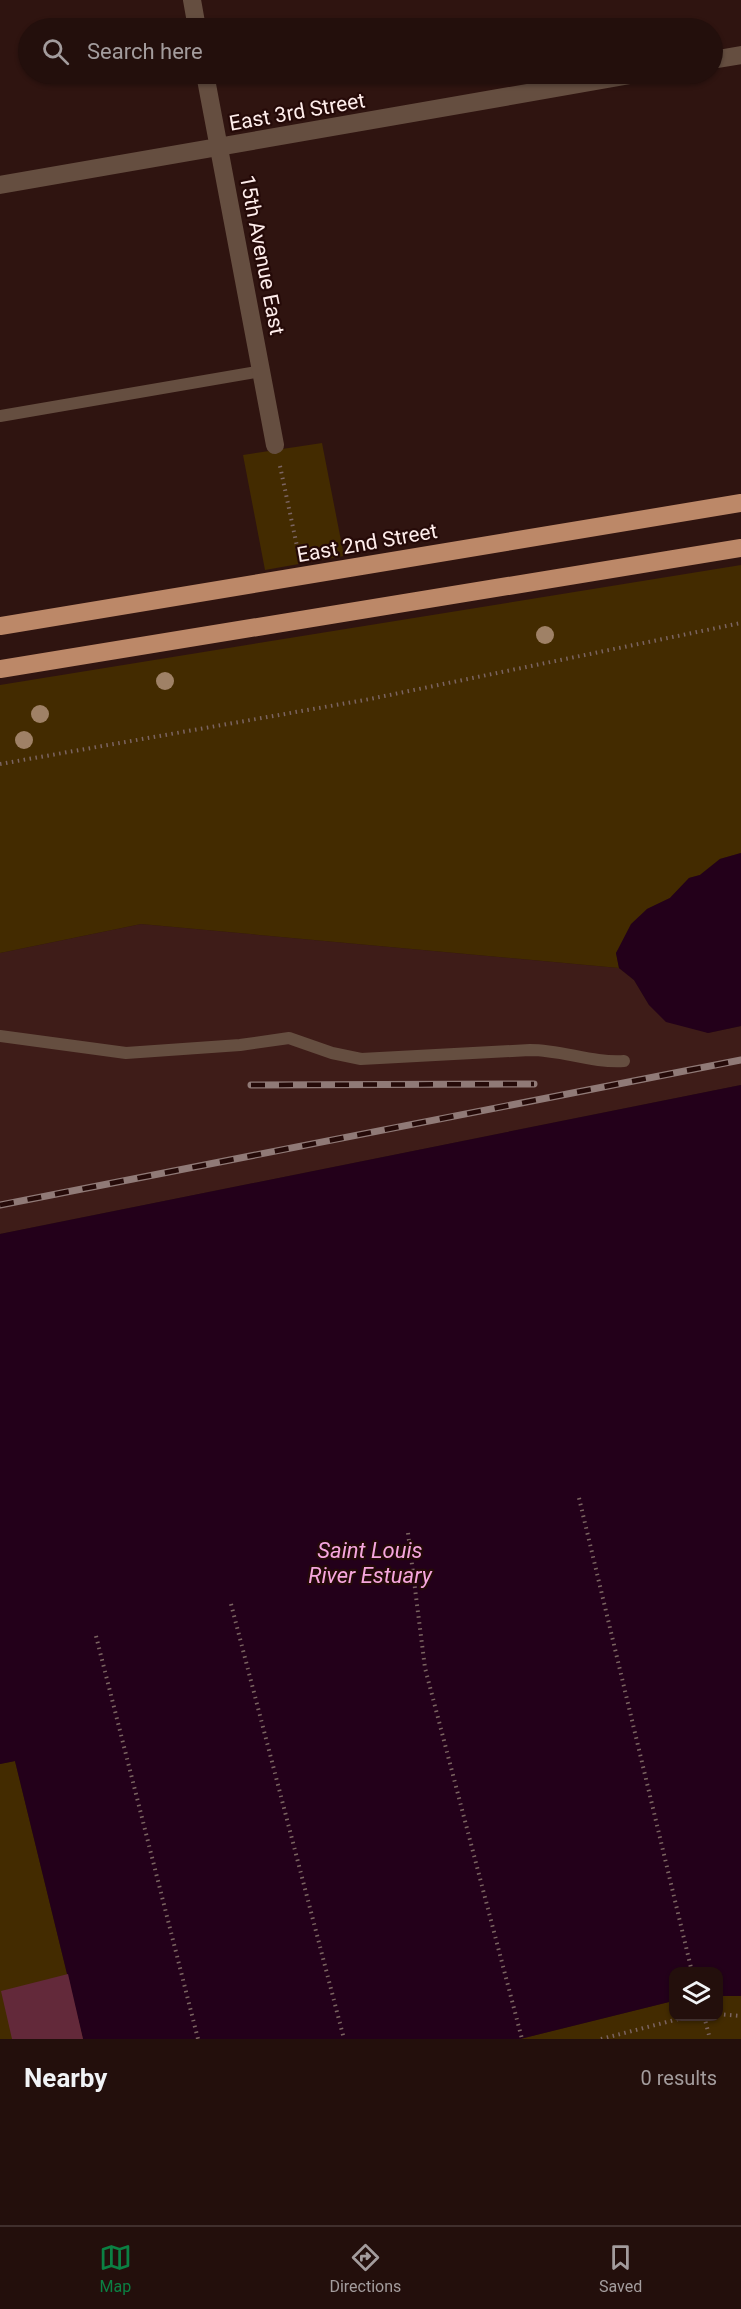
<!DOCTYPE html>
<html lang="en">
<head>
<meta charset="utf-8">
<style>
	body { margin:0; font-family:Roboto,sans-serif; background:#2f1d1a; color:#f1f3f6 }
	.controls { position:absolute; right:18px; bottom:18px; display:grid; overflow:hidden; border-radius:12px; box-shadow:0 2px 4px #0004 }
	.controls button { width:54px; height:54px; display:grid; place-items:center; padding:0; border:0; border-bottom:2px solid #402f2d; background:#230f0c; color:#f1f3f6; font:30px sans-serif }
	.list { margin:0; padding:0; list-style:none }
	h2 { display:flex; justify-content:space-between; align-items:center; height:78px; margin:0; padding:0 24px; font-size:26px }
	h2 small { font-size:20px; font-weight:400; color:#a39c9d }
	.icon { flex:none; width:33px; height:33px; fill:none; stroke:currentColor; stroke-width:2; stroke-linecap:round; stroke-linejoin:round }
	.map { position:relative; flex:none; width:741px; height:2039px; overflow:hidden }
	.search { position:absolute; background:#230f0c; box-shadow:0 2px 4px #0004; left:18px; right:18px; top:18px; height:66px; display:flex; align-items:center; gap:15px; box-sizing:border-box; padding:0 21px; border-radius:33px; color:#a39c9d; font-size:22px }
	.sheet { height:186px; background:#230f0c }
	nav { display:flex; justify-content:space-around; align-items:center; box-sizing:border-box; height:84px; border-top:2px solid #402f2d; background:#230f0c; font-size:16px; color:#a39c9d }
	nav a { display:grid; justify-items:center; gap:3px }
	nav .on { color:#0b8043 }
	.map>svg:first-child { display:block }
	.built { fill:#3e1c18 }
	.green { fill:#432b00 }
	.water { fill:#23001a }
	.building { fill:#63293a }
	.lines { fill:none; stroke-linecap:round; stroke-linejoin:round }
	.path { stroke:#7b6461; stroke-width:4; stroke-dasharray:1.5 4.5; stroke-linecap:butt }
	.service { stroke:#654e40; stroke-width:12 }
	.minor { stroke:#654e40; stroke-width:18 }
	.trunk { stroke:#bc8868; stroke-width:18 }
	.rail-casing { stroke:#907a77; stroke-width:7 }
	.rail { stroke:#250a08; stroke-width:4.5; stroke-dasharray:14; stroke-linecap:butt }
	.tree { fill:#9f8166 }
	.labels { text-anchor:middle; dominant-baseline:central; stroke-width:4.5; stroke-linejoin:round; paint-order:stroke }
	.street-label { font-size:21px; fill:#feedeb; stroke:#250a08 }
	.water-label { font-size:22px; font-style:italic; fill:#f6a6dd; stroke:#250a08 }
</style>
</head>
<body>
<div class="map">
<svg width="741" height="2039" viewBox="0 0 741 2039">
	<rect width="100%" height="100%" fill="#2f1410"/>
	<path class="built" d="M141,924L619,968L634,980L649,1005L708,1033L741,1026V1085L0,1234V953Z"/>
	<path class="green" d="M322,443L344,556L265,570L243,455Z
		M741,565V853L720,859L700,875L689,878L670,898L647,909L616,953L619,968L141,924L0,953V685Z
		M15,1761L83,2039H0V1764Z
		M719,1996H741V2039H520L673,2001L674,2016H718Z"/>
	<path class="water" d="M741,853V1026L708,1033L666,1022L649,1005L634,980L619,968L616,953L631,924L647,909L670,898L689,878L700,875L720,859Z
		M741,1085V1996H719L718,1972H674L673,2001L520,2039H83L15,1761L0,1764V1234Z"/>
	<path class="building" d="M68,1974L83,2039H12L1,1991Z"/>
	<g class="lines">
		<path class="path" d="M280,466L298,551
			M0,764L370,699L741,623
			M579,1498L692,1972
			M408,1533L425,1668L522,2039
			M231,1604L344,2039
			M96,1636L198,2039
			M718,2014L741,2016
			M704,2016L710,2039
			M601,2039L690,2016"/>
		<path class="service" d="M0,416L262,371
			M0,1036L126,1053L240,1045L289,1038L332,1053L361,1059L530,1050C563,1050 591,1063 624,1061"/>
		<path class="minor" d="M192,0L197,28
			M712,60L741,55
			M205,74L275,445
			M0,185L636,74"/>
		<path class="trunk" d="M0,626L741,503
			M0,669L741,548"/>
		<defs>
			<path id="rail" d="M251,1085L534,1084
				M0,1205L741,1060"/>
		</defs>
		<use href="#rail" class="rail-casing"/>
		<use href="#rail" class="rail"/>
	</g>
	<g class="tree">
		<circle cx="545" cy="635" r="9"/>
		<circle cx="165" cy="681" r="9"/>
		<circle cx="40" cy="714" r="9"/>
		<circle cx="24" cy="740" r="9"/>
	</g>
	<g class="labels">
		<g class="street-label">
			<text transform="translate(297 112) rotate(-10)">East 3rd Street</text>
			<text transform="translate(262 255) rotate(79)">15th Avenue East</text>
			<text transform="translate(367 543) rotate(-10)">East 2nd Street</text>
		</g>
		<g class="water-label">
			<text x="370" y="1550">Saint Louis<tspan x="370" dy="25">River Estuary</tspan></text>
		</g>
	</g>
</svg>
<div class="controls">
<button><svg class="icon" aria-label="layers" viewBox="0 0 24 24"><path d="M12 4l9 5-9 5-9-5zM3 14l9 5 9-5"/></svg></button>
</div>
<div class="search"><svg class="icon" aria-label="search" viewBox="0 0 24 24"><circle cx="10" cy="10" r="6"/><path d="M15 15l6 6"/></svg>Search here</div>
</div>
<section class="sheet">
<h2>Nearby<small>0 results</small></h2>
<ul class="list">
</ul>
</section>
<nav>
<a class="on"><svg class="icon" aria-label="map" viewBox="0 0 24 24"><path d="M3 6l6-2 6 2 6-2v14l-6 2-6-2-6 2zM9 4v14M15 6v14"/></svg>Map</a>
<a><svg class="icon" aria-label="directions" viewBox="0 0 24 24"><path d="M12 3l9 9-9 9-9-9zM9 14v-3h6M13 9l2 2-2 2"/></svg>Directions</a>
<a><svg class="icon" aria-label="saved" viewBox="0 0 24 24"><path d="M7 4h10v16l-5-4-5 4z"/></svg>Saved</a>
</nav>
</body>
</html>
